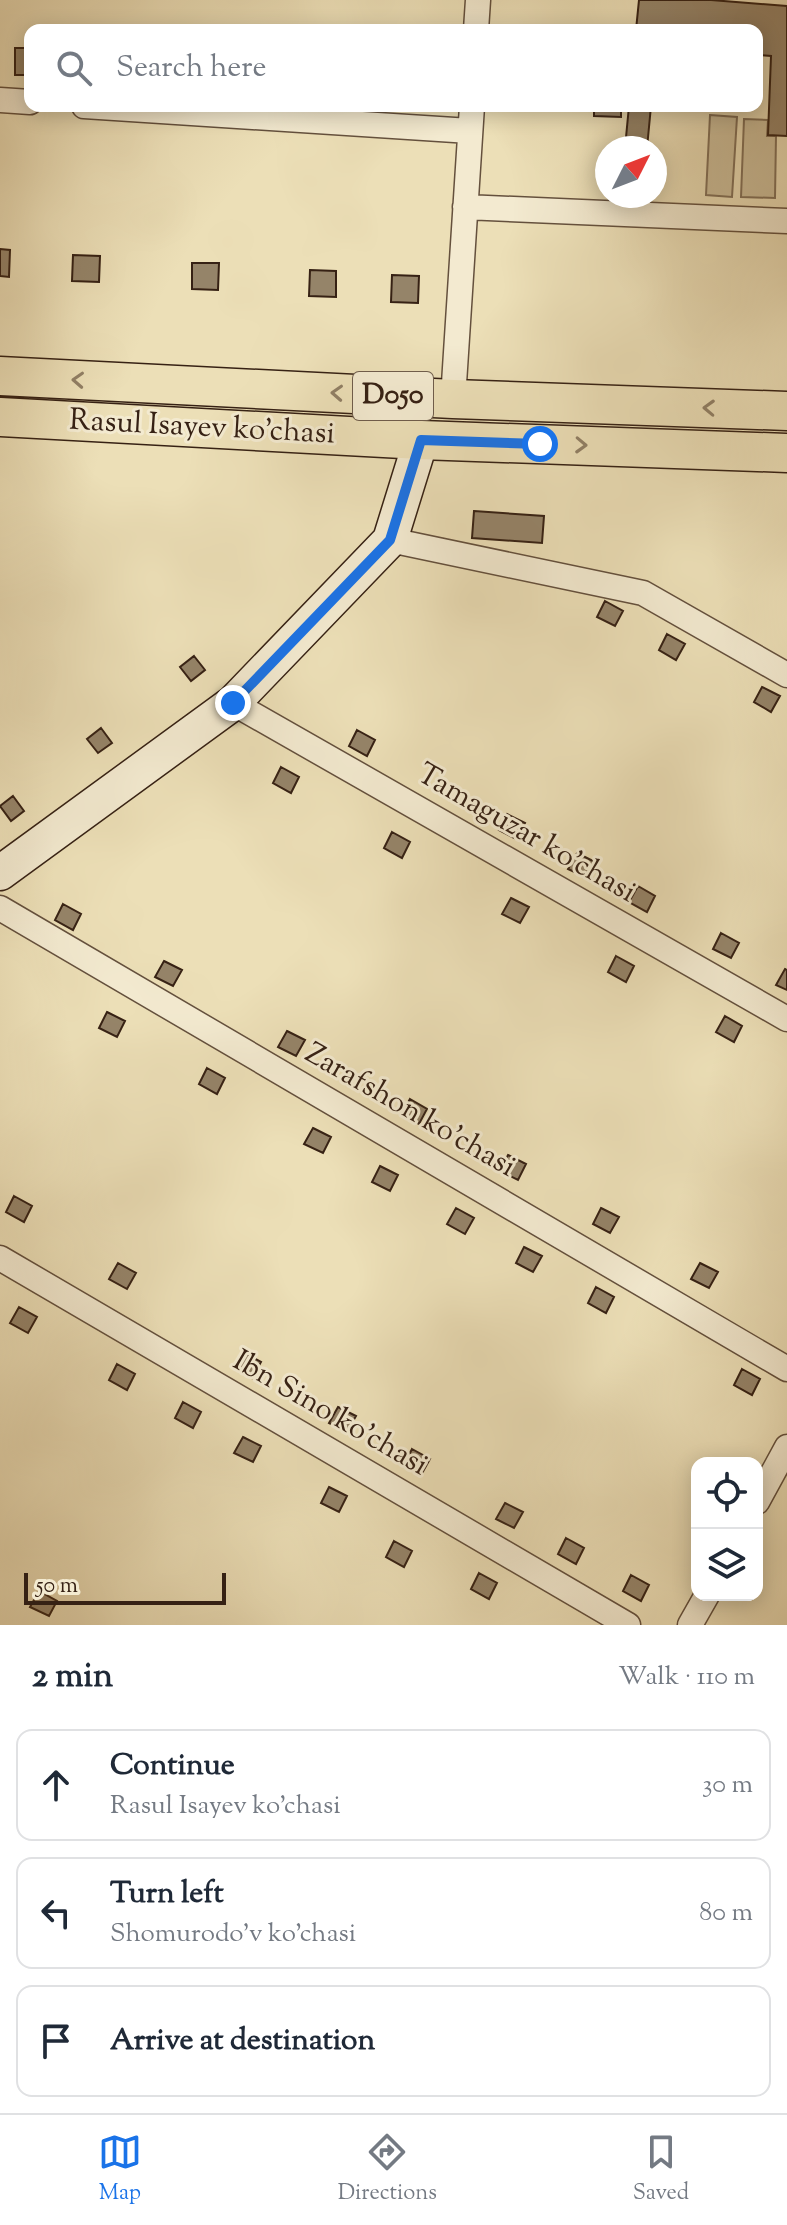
<!DOCTYPE html>
<html lang="en">
<head>
<meta charset="utf-8">
<style>
	body { margin:0; font-family:"Sorts Mill Goudy",serif; background:#f2f2f3; color:#1f2937 }
	.controls { position:absolute; right:24px; bottom:24px; display:grid; overflow:hidden; border-radius:16px; box-shadow:0 4px 20px #0003 }
	.controls button { width:72px; height:72px; display:grid; place-items:center; padding:0; border:0; border-bottom:2px solid #e0e1e3; background:#fff; color:#1f2937; font:40px sans-serif }
	.compass { position:absolute; left:595px; top:136px; width:72px; height:72px; border-radius:50%; background:#fff; box-shadow:0 4px 20px #0003; rotate:48deg }
	.scale { position:absolute; left:24px; bottom:20px; width:202px; box-sizing:border-box; padding-left:8px; border:4px solid #362114; border-top:0; font-size:22px; line-height:28px; white-space:nowrap; color:#362114; -webkit-text-stroke:6px #f3ead0; paint-order:stroke }
	.stop { position:absolute; width:24px; height:24px; margin:-18px; border:6px solid #1a73e8; border-radius:50%; background:#fff }
	.stop.end { background:#1a73e8; border-color:#fff; box-shadow:0 2px 8px #0008 }
	.list { margin:0; padding:0; list-style:none }
	h2 { display:flex; justify-content:space-between; align-items:center; height:104px; margin:0; padding:0 32px; font-size:34px }
	h2 small { font-size:26px; font-weight:400; color:#747a83 }
	.list li { display:grid; grid-template-columns:52px 1fr auto; gap:24px; align-items:center; box-sizing:border-box; height:112px; margin:0 16px 16px; padding:0 16px; border:2px solid #e0e1e3; border-radius:16px }
	.list b { display:block; font-size:30px; white-space:nowrap }
	.list p { margin:0; font-size:26px; white-space:nowrap; color:#747a83 }
	.list em { font-size:26px; font-style:normal; color:#747a83 }
	.icon { flex:none; width:44px; height:44px; fill:none; stroke:currentColor; stroke-width:2; stroke-linecap:round; stroke-linejoin:round }
	.map { position:relative; flex:none; width:787px; height:1625px; overflow:hidden }
	.search { position:absolute; background:#fff; box-shadow:0 4px 20px #0003; left:24px; right:24px; top:24px; height:88px; display:flex; align-items:center; gap:20px; box-sizing:border-box; padding:0 28px; border-radius:16px; color:#747a83; font-size:30px }
	.sheet { height:488px; background:#fff }
	nav { display:flex; justify-content:space-around; align-items:center; box-sizing:border-box; height:112px; border-top:2px solid #e0e1e3; background:#fff; font-size:22px; color:#747a83 }
	nav a { display:grid; justify-items:center; gap:4px }
	nav .on { color:#1a73e8 }
	.map>svg:first-child { display:block }
	.green { fill:#cdbf9b; stroke:#827058; stroke-width:2 }
	.building { fill:#958469; stroke:#362114; stroke-width:2 }
	.lines { fill:none; stroke-linecap:round; stroke-linejoin:round }
	.street-casing { stroke:#64503d; stroke-width:27 }
	.secondary-casing { stroke:#362114; stroke-width:37 }
	.primary-casing { stroke:#362114; stroke-width:41 }
	.street { stroke:#f3ead0; stroke-width:24 }
	.secondary { stroke:#f3ead0; stroke-width:34 }
	.primary { stroke:#ecdfb7; stroke-width:38 }
	.oneway { stroke:#918066 }
	.route { stroke:#1a73e8; stroke-width:10 }
	.labels { text-anchor:middle; dominant-baseline:central; stroke-width:6; stroke-linejoin:round; paint-order:stroke }
	.shield { fill:#f3ead0; stroke:#6f5d4c; stroke-width:2 }
	.shield-label { font-size:28px; font-weight:bold; fill:#362114 }
	.street-label { font-size:30px; fill:#362114; stroke:#f3ead0 }
</style>
</head>
<body>
<div class="map">
<svg width="787" height="1625" viewBox="0 0 787 1625">
	<rect width="100%" height="100%" fill="#ecdfb7"/>
	<filter id="stains"><feTurbulence type="fractalNoise" baseFrequency=".0025" numOctaves="4"/><feColorMatrix values="0 0 0 0 .2 0 0 0 0 .09 0 0 0 0 .02 0 0 0 .5 -.17"/></filter>
	<radialGradient id="worn" r=".72"><stop offset=".6" stop-color="#630" stop-opacity="0"/><stop offset="1" stop-color="#630" stop-opacity=".3"/></radialGradient>
	<path class="green" d="M710,115L737,117L732,197L706,195Z
		M744,119L768,120L767,136H776L775,198L741,197Z"/>
	<path class="building" d="M639,0H711L787,6V136L768,135L771,56L757,55V30H636Z
		M15,48H30V75H15Z
		M594,106H621V117L594,116Z
		M629,106H651L647,148H625Z
		M0,249L10,250L9,277L0,276Z
		M73,255L100,256L99,282L72,281Z
		M192,263H219L218,290L192,289Z
		M310,270L336,271V297L309,296Z
		M392,275L419,276L418,303L391,302Z
		M474,511L544,516L542,543L472,538Z
		M605,601L623,611L615,626L597,617Z
		M667,634L685,644L676,660L659,650Z
		M194,656L205,670L191,681L180,667Z
		M762,687L780,696L771,712L754,702Z
		M101,728L112,743L98,753L87,739Z
		M357,730L375,740L367,756L349,746Z
		M281,767L299,777L291,793L273,783Z
		M13,796L24,811L11,821L0,806Z
		M507,814L525,823L516,839L499,830Z
		M392,832L410,842L402,858L384,848Z
		M577,853L595,862L587,878L568,869Z
		M638,886L655,896L647,912L629,902Z
		M511,898L529,907L520,923L502,914Z
		M63,904L81,914L73,930L55,920Z
		M721,933L739,943L731,958L713,949Z
		M616,956L634,966L626,982L608,972Z
		M164,961L182,970L173,986L155,977Z
		M785,969L787,970V990L776,985Z
		M107,1012L125,1021L117,1037L99,1028Z
		M725,1016L742,1026L734,1042L716,1032Z
		M287,1031L305,1040L296,1056L278,1047Z
		M207,1068L225,1078L217,1094L199,1084Z
		M410,1099L427,1109L419,1124L401,1115Z
		M313,1128L331,1137L323,1153L304,1144Z
		M508,1155L526,1164L518,1180L500,1171Z
		M380,1166L398,1175L390,1191L372,1182Z
		M14,1196L32,1206L24,1222L6,1212Z
		M456,1208L474,1218L465,1234L447,1224Z
		M601,1208L619,1217L610,1233L593,1224Z
		M524,1247L542,1256L533,1272L516,1263Z
		M118,1263L136,1273L127,1289L109,1279Z
		M700,1263L718,1272L709,1288L691,1279Z
		M596,1287L614,1297L606,1313L588,1303Z
		M19,1307L37,1317L28,1333L10,1323Z
		M243,1352L261,1362L252,1378L235,1368Z
		M117,1364L135,1374L127,1390L109,1380Z
		M742,1369L760,1379L752,1395L734,1385Z
		M183,1402L201,1412L193,1428L175,1418Z
		M338,1407L356,1416L347,1432L329,1423Z
		M243,1437L261,1446L253,1462L234,1453Z
		M412,1449L430,1459L421,1475L404,1465Z
		M329,1487L347,1496L339,1512L321,1503Z
		M505,1503L523,1512L514,1528L496,1519Z
		M566,1538L584,1548L576,1564L558,1554Z
		M394,1541L412,1551L404,1567L386,1557Z
		M479,1573L497,1583L489,1599L471,1589Z
		M631,1575L649,1585L641,1601L623,1591Z
		M39,1591L57,1601L49,1616L30,1607Z"/>
	<g class="lines">
		<defs>
			<path id="street" d="M476,30L478,0
				M0,100L30,102
				M84,106L470,131
				M465,207L787,221
				M453,399L472,106
				M390,540L643,593L787,675
				M233,703L787,1019
				M0,908L787,1369
				M0,1258L628,1625
				M757,1502L787,1447
				M690,1625L707,1595"/>
			<path id="secondary" d="M0,873L233,703L390,540L421,440"/>
			<path id="primary" d="M0,376L453,399L787,411
				M0,417L421,440L787,453"/>
		</defs>
		<use href="#street" class="street-casing"/>
		<use href="#secondary" class="secondary-casing"/>
		<use href="#primary" class="primary-casing"/>
		<use href="#street" class="street"/>
		<use href="#secondary" class="secondary"/>
		<use href="#primary" class="primary"/>
	</g>
	<defs><path id="oneway-chevron" d="M-2-3.5L2.5 0L-2 3.5" fill="none" stroke-width="1.6" stroke-linecap="round" stroke-linejoin="round" transform="scale(2)"/></defs>
	<g class="oneway">
		<use href="#oneway-chevron" transform="translate(78 380) rotate(-177)"/>
		<use href="#oneway-chevron" transform="translate(337 393) rotate(-177)"/>
		<use href="#oneway-chevron" transform="translate(709 408) rotate(-178)"/>
		<use href="#oneway-chevron" transform="translate(581 445) rotate(2)"/>
	</g>
	<g class="lines">
		<path class="route" d="M233,703L390,540L421,440L540,444"/>
	</g>
	<g class="labels">
		<rect class="shield" x="353" y="372" width="80" height="48" rx="6"/>
		<g class="shield-label">
			<text x="393" y="396">D050</text>
		</g>
		<g class="street-label">
			<text transform="translate(202 428) rotate(3)">Rasul Isayev ko'chasi</text>
			<text transform="translate(526 834) rotate(30)">Tamaguzar ko'chasi</text>
			<text transform="translate(410 1111) rotate(30)">Zarafshon ko'chasi</text>
			<text transform="translate(330 1414) rotate(30)">Ibn Sino ko'chasi</text>
		</g>
	</g>
	<rect width="100%" height="100%" filter="url(#stains)"/>
	<rect width="100%" height="100%" fill="url(#worn)"/>
</svg>
<div class="controls">
<button><svg class="icon" aria-label="locate" viewBox="0 0 24 24"><circle cx="12" cy="12" r="6"/><path d="M12 2v4M12 18v4M2 12h4M18 12h4"/></svg></button>
<button><svg class="icon" aria-label="layers" viewBox="0 0 24 24"><path d="M12 4l9 5-9 5-9-5zM3 14l9 5 9-5"/></svg></button>
</div>
<svg class="compass" viewBox="-18 -18 36 36"><path d="M0-13l5 13h-10z" fill="#e53935"/><path d="M0 13l5-13h-10z" fill="#747a83"/></svg>
<div class="scale">50 m</div>
<div class="stop" style="left:540px;top:444px"></div>
<div class="stop end" style="left:233px;top:703px"></div>
<div class="search"><svg class="icon" aria-label="search" viewBox="0 0 24 24"><circle cx="10" cy="10" r="6"/><path d="M15 15l6 6"/></svg>Search here</div>
</div>
<section class="sheet">
<h2>2 min<small>Walk · 110 m</small></h2>
<ul class="list">
<li><svg class="icon" aria-label="ahead" viewBox="0 0 24 24"><path d="M12 20V5M6 11l6-6 6 6"/></svg><div><b>Continue</b><p>Rasul Isayev ko'chasi</p></div><em>30 m</em></li>
<li><svg class="icon" aria-label="left" viewBox="0 0 24 24"><path d="M17 20v-9H6M10 6l-5 5 5 5"/></svg><div><b>Turn left</b><p>Shomurodo'v ko'chasi</p></div><em>80 m</em></li>
<li><svg class="icon" aria-label="arrive" viewBox="0 0 24 24"><path d="M6 21V4h12l-3 4 3 4H6"/></svg><div><b>Arrive at destination</b></div></li>
</ul>
</section>
<nav>
<a class="on"><svg class="icon" aria-label="map" viewBox="0 0 24 24"><path d="M3 6l6-2 6 2 6-2v14l-6 2-6-2-6 2zM9 4v14M15 6v14"/></svg>Map</a>
<a><svg class="icon" aria-label="directions" viewBox="0 0 24 24"><path d="M12 3l9 9-9 9-9-9zM9 14v-3h6M13 9l2 2-2 2"/></svg>Directions</a>
<a><svg class="icon" aria-label="saved" viewBox="0 0 24 24"><path d="M7 4h10v16l-5-4-5 4z"/></svg>Saved</a>
</nav>
</body>
</html>
